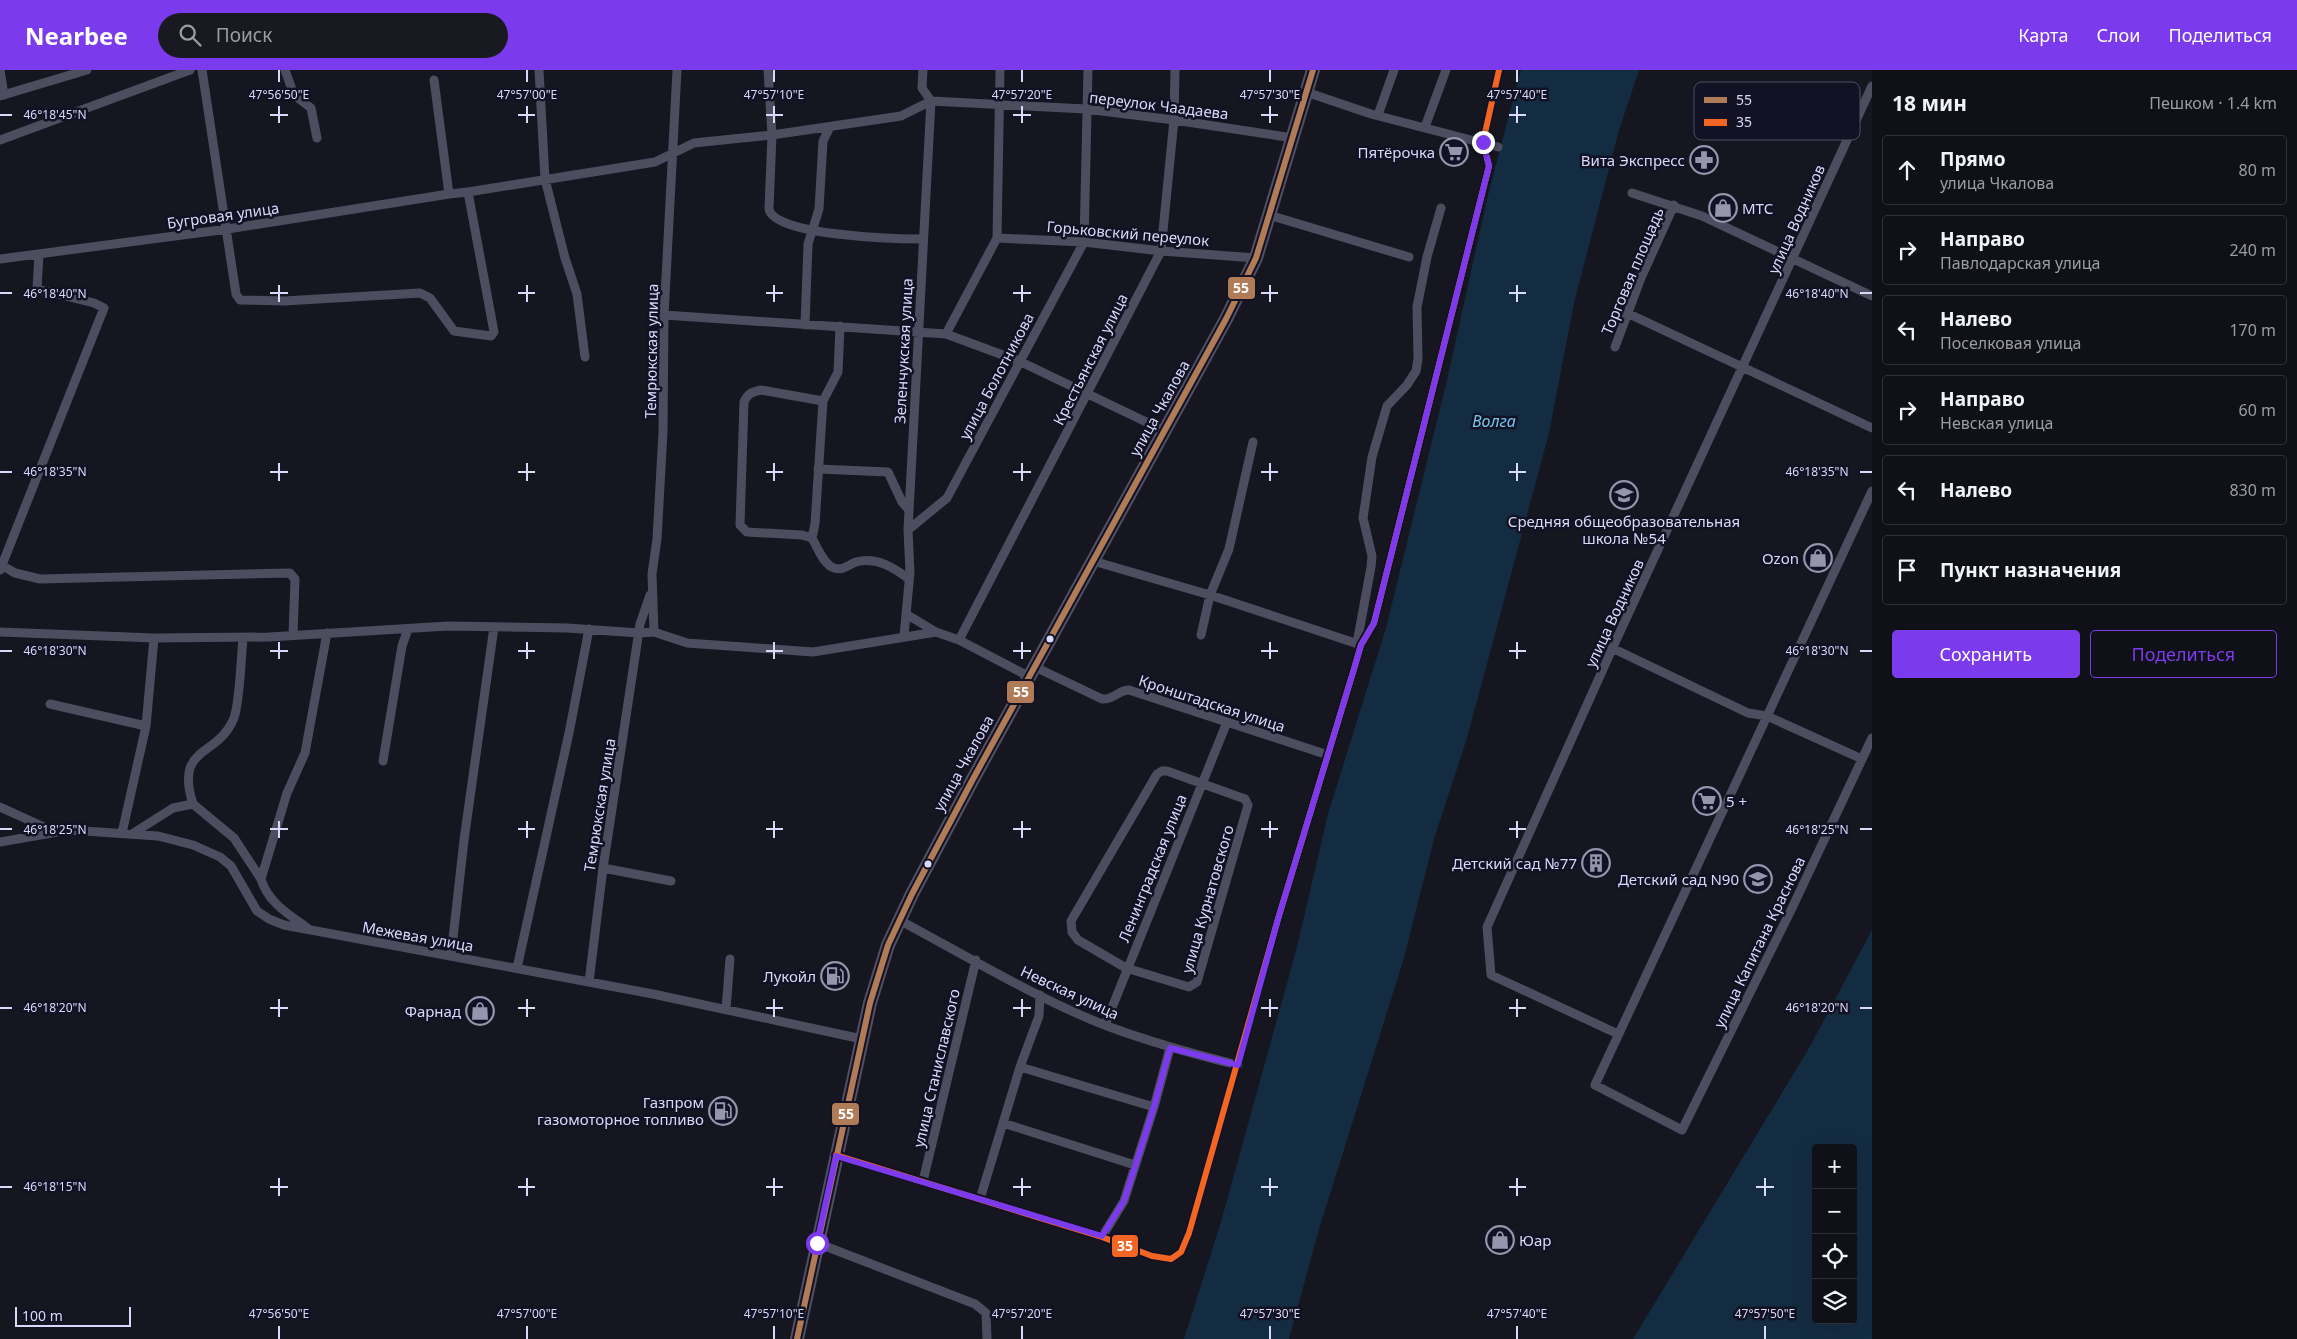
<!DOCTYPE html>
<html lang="ru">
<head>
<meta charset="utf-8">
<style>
	body { margin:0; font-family:"Noto Sans",sans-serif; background:#191921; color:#f1f3f6 }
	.controls { position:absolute; right:15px; bottom:15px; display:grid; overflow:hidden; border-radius:5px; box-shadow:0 5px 20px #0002 }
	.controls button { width:45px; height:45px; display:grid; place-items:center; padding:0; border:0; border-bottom:1px solid #303037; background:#101018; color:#f1f3f6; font:25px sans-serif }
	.scale { position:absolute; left:15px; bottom:12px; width:116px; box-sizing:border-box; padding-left:5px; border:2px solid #d9dafa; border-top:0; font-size:14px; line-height:18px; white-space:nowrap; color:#d9dafa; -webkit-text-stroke:4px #121224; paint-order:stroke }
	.stop { position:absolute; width:15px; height:15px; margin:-11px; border:4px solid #7c3aed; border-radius:50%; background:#fff }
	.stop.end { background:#7c3aed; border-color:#fff; box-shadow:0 1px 5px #0008 }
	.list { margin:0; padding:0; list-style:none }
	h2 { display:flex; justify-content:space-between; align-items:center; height:65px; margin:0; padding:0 20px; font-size:21px }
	h2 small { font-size:16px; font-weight:400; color:#9c9da2 }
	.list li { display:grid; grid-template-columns:32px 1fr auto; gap:15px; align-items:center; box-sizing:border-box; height:70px; margin:0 10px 10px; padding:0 10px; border:1px solid #303037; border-radius:5px }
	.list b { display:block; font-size:19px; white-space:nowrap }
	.list p { margin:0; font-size:16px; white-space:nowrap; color:#9c9da2 }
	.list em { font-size:16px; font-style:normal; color:#9c9da2 }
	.actions { display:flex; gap:10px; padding:15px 20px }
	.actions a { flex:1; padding:11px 0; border:1px solid #7c3aed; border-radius:5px; text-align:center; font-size:18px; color:#7c3aed }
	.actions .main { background:#7c3aed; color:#fff }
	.icon { flex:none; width:28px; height:28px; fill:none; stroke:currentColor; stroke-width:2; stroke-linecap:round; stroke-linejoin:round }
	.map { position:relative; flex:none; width:1872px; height:1269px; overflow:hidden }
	header { display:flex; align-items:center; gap:30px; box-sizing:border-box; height:70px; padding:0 25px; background:#7c3aed; color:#fff }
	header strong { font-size:24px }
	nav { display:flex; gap:28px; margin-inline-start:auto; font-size:18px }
	.search { width:350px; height:45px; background:#191921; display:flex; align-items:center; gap:12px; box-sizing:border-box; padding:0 18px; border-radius:28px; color:#9c9da2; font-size:19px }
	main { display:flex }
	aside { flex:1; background:#101018 }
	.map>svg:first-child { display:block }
	.water { fill:#142c42; fill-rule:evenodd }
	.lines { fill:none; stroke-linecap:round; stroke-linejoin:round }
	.minor { stroke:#4c4e5f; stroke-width:9 }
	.primary { stroke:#524e64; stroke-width:14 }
	.bus-1-casing { stroke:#121224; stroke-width:10 }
	.bus-2-casing { stroke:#121224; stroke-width:10 }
	.bus-1 { stroke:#b07c57; stroke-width:6 }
	.bus-2 { stroke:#f26522; stroke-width:6 }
	.route { stroke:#7c3aed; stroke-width:6 }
	.ticks { fill:none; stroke:#d9dafa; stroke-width:2 }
	.bus-dot { fill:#d9dafa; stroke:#121224; stroke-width:2 }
	.labels { text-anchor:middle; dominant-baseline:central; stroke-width:5; stroke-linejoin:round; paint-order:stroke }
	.street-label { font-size:15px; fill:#d9dafa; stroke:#121224 }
	.poi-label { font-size:15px; fill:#d9dafa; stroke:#121224; text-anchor:end }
	.water-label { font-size:16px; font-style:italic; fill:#73c8ee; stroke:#121224 }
	.key { fill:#121224; stroke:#4e4e64; stroke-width:1 }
	.key-label { font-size:14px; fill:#d9dafa }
	.ticks-label { font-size:12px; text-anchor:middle; fill:#d9dafa; stroke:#121224; stroke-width:5; stroke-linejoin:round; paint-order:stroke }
	.line-badge { stroke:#121224; stroke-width:2 }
	.badge-label { font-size:14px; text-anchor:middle; font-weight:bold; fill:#fff }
</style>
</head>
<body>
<header>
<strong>Nearbee</strong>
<div class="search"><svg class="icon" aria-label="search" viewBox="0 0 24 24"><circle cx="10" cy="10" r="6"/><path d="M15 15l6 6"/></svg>Поиск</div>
<nav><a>Карта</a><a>Слои</a><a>Поделиться</a></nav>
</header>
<main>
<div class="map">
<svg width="1872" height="1269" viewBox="0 0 1872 1269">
	<rect width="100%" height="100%" fill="#161620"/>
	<path class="water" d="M1521,0H1639L1619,60L1574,233L1549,363L1467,668L1434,769L1404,888L1319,1159L1289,1269H1184L1221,1152L1297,877L1328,744L1386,558L1447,310L1488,125Z
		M1872,860V1269H1633L1808,980ZM1816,1078H1853V1250H1816Z"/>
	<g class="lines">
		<path class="minor" d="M0,0L4,25
			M202,0L236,224L240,230L284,231L420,223L430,228L454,261L491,266L494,262L468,122L449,124L434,10
			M285,0L294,25L311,38L317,68
			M539,0L545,109L565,188L577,224L585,287
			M768,0L772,65L769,138C770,166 900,169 923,169
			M1306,22L1371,44L1498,77
			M0,26L87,0
			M1378,45L1394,0
			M1425,57L1446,0
			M0,70L190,0
			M468,122L655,92L694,73L772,65L901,46L931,31L1086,39L1174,50L1293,68
			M1632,123L1702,146L1872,226
			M1269,145L1409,187
			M997,168L1084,172L1161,181L1256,188
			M0,189L228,159L449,124
			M1627,243L1872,358
			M664,245L946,264L1019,291L1165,361
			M805,255L808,174L819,139L823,71L830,57
			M946,264L997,168L1000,0
			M1615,277L1641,208L1674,135
			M823,331L761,320C752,322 748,323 744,332L740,455L747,462L802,465L812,468C817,477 824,495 834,498C843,501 848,495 856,492C876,486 894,498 909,509
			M818,399L888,402L902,432L909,440
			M1872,421L1595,1015L1682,1060L1793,836L1872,668
			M908,460L947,428L1084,172L1088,0
			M812,468L815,454L823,331L838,302L840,256
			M1093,491L1210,525L1361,575
			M1,495L15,503L40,509L290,503L295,509L293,565
			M0,500L104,238L94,233L37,219L39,184
			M906,544L936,562
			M0,562L154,568L269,567L448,556L567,558L639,563L654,562L687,573L813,582L936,562L959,570L1030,607
			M654,562L652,504L657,469L663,362L664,245L677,0
			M1201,565L1210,525L1229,479L1253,372
			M904,566L910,502L908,460L931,31L922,18L923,0
			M959,570L1161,181L1174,50L1175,0
			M1357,573L1371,497L1372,486L1363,448L1372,387L1387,336L1407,315L1416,301L1418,289L1417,237L1427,187L1441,138
			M1612,578L1748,643L1767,646L1862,689
			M1035,597L1102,629C1114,630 1118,620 1129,620L1328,685
			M50,634L146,656
			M383,691L402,576L408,559
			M1162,701H1167L1245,729L1248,735L1197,912L1189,917L1126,898L1078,870L1072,862L1071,851L1157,704Z
			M193,734L234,768L261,809
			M0,737L55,762
			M122,763L146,656L154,568
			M132,764L173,738L193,734C174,675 218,688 234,648C240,631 241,587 243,568
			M0,772L69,760L158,766L193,775L220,787L231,796L257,841L269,849L284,855L653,924L862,969
			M603,798L671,811
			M899,850C965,885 1037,929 1107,956C1150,972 1193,984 1238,995
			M309,859C290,845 268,833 261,809L287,723L305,683L327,563
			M451,886L464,770L494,557
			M517,898L569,663L589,559
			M589,912L603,798L640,554L650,525
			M726,939L730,889
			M1105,955L1227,652
			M1618,964L1491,905L1487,857L1613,577L1872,16
			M1020,997L1154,1037
			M1003,1053L1135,1095
			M836,1085L1102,1167L1152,1186L1171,1189L1181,1182L1189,1163L1278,849L1354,599L1361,575L1374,553L1489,96L1483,72L1499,0
			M923,1111L976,890
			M980,1129L1020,997L1039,946L1040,925
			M1102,1167L1124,1131L1154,1037L1170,978
			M817,1173L975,1234L986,1243L987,1269"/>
		<path class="primary" d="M797,1269L870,933L888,875L912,824L973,709L1226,249L1256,188L1313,0"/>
		<defs>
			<path id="bus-1" d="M797,1269L870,933L888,875L912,824L973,709L1226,249L1256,188L1313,0"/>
			<path id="bus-2" d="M836,1085L1102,1167L1152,1186L1171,1189L1181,1182L1189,1163L1278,849L1354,599L1361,575L1374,553L1489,96L1483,72L1499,0"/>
		</defs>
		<use href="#bus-1" class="bus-1-casing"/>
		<use href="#bus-2" class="bus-2-casing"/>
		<use href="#bus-1" class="bus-1"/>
		<use href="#bus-2" class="bus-2"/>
	</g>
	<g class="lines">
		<path class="route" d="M817,1173L836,1086L1102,1166L1124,1131L1154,1037L1170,978L1238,995L1278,849L1354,599L1361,575L1374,553L1489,96L1483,72"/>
	</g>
	<path class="ticks" d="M279,0V12M527,0V12M774,0V12M1022,0V12M1270,0V12M1517,0V12M279,36V53M527,36V53M774,36V53M1022,36V53M1270,36V53M1517,36V53M0,45H12M270,45H288M518,45H535M766,45H783M1013,45H1031M1261,45H1278M1509,45H1526M279,215V232M527,215V232M774,215V232M1022,215V232M1270,215V232M1517,215V232M0,223H12M270,223H288M518,223H535M766,223H783M1013,223H1031M1261,223H1278M1509,223H1526M1860,223H1872M279,393V411M527,393V411M774,393V411M1022,393V411M1270,393V411M1517,393V411M0,402H12M270,402H288M518,402H535M766,402H783M1013,402H1031M1261,402H1278M1509,402H1526M1860,402H1872M279,572V589M527,572V589M774,572V589M1022,572V589M1270,572V589M1517,572V589M0,581H12M270,581H288M518,581H535M766,581H783M1013,581H1031M1261,581H1278M1509,581H1526M1860,581H1872M279,751V768M527,751V768M774,751V768M1022,751V768M1270,751V768M1517,751V768M0,759H12M270,759H288M518,759H535M766,759H783M1013,759H1031M1261,759H1278M1509,759H1526M1860,759H1872M279,929V947M527,929V947M774,929V947M1022,929V947M1270,929V947M1517,929V947M0,938H12M270,938H288M518,938H535M766,938H783M1013,938H1031M1261,938H1278M1509,938H1526M1860,938H1872M279,1108V1126M527,1108V1126M774,1108V1126M1022,1108V1126M1270,1108V1126M1517,1108V1126M1765,1108V1126M0,1117H12M270,1117H288M518,1117H535M766,1117H783M1013,1117H1031M1261,1117H1278M1509,1117H1526M1756,1117H1774M279,1256V1269M527,1256V1269M774,1256V1269M1022,1256V1269M1270,1256V1269M1517,1256V1269M1765,1256V1269"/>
	<defs>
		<symbol id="supermarket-ring" viewBox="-11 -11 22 22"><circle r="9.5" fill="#121224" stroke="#9595ae" stroke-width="1.5"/><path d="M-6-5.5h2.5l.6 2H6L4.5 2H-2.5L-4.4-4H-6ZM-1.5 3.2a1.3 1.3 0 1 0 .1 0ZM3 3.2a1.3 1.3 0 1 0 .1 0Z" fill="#9595ae"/></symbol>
		<symbol id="pharmacy-ring" viewBox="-11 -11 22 22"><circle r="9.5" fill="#121224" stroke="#9595ae" stroke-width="1.5"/><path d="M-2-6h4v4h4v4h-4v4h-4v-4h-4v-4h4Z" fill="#9595ae"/></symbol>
		<symbol id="shop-ring" viewBox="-11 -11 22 22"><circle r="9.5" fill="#121224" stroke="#9595ae" stroke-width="1.5"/><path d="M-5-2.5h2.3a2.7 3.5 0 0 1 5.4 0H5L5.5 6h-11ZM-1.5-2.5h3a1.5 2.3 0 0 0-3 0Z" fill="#9595ae"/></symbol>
		<symbol id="school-ring" viewBox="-11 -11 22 22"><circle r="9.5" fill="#121224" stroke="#9595ae" stroke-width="1.5"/><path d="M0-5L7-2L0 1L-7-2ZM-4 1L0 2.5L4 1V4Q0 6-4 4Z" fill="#9595ae"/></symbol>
		<symbol id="building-ring" viewBox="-11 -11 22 22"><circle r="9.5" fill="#121224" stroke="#9595ae" stroke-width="1.5"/><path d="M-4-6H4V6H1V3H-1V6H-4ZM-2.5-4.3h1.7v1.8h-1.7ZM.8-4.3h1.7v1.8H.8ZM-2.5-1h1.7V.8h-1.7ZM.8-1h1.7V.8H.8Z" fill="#9595ae"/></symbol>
		<symbol id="fuel-ring" viewBox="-11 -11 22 22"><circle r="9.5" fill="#121224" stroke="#9595ae" stroke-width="1.5"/><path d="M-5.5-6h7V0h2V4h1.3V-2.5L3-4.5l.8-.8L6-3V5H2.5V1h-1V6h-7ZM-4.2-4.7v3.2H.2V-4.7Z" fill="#9595ae"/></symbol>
	</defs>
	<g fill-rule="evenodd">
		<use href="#supermarket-ring" x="1438" y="66" width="32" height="32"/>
		<use href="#pharmacy-ring" x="1688" y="74" width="32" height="32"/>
		<use href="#shop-ring" x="1707" y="122" width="32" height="32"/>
		<use href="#school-ring" x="1608" y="409" width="32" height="32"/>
		<use href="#shop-ring" x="1802" y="472" width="32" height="32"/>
		<use href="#supermarket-ring" x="1691" y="715" width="32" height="32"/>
		<use href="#building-ring" x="1580" y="777" width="32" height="32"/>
		<use href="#school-ring" x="1742" y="793" width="32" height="32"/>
		<use href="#fuel-ring" x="819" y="890" width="32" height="32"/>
		<use href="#shop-ring" x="464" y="925" width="32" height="32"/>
		<use href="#fuel-ring" x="707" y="1025" width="32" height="32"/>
		<use href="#shop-ring" x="1484" y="1154" width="32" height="32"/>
	</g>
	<g class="bus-dot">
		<circle cx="1050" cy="569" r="4.5"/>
		<circle cx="928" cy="794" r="4.5"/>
	</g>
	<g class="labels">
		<g class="street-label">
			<text transform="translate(1159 35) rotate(7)">переулок Чаадаева</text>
			<text transform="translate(223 145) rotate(-8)">Бугровая улица</text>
			<text transform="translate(1796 149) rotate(-66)">улица Водников</text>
			<text transform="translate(1128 163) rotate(5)">Горьковский переулок</text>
			<text transform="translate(1632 201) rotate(-67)">Торговая площадь</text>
			<text transform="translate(651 281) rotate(-89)">Темрюкская улица</text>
			<text transform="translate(903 281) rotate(-87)">Зеленчукская улица</text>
			<text transform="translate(1090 289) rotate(-63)">Крестьянская улица</text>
			<text transform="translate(996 306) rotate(-62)">улица Болотникова</text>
			<text transform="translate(1159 338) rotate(-61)">улица Чкалова</text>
			<text transform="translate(1614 543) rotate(-65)">улица Водников</text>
			<text transform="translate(1212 633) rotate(18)">Кронштадская улица</text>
			<text transform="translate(963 693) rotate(-61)">улица Чкалова</text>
			<text transform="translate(599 735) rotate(-81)">Темрюкская улица</text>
			<text transform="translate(1152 798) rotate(-68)">Ленинградская улица</text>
			<text transform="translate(1207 829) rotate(-74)">улица Курнатовского</text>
			<text transform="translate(418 866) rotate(10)">Межевая улица</text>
			<text transform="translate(1759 872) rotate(-64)">улица Капитана Краснова</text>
			<text transform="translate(1070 922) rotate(25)">Невская улица</text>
			<text transform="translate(936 998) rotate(-77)">улица Станиславского</text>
		</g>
		<g class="poi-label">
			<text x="1435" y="82">Пятёрочка</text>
			<text x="1685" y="90">Вита Экспресс</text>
			<text x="1742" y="138" text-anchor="start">МТС</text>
			<text x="1624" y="451" text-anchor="middle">Средняя общеобразовательная<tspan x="1624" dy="17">школа №54</tspan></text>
			<text x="1799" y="488">Ozon</text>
			<text x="1726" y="731" text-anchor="start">5 +</text>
			<text x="1577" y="793">Детский сад №77</text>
			<text x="1739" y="809">Детский сад N90</text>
			<text x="816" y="906">Лукойл</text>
			<text x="461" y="941">Фарнад</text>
			<text x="704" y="1032">Газпром<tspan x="704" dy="17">газомоторное топливо</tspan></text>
			<text x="1519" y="1170" text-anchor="start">Юар</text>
		</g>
		<g class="water-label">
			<text x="1494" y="351">Волга</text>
		</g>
	</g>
	<rect x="1694" y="12" width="166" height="58" rx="8" class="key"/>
	<rect x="1704" y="27" width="23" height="6" fill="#b07c57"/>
	<rect x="1704" y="49" width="23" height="7" fill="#f26522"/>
	<g class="key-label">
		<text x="1736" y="35">55</text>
		<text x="1736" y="57">35</text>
	</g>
	<g class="ticks-label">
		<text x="279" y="29">47°56'50"E</text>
		<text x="527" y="29">47°57'00"E</text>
		<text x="774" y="29">47°57'10"E</text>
		<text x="1022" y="29">47°57'20"E</text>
		<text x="1270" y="29">47°57'30"E</text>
		<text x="1517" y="29">47°57'40"E</text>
		<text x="55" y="49">46°18'45"N</text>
		<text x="55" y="228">46°18'40"N</text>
		<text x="1817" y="228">46°18'40"N</text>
		<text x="55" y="406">46°18'35"N</text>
		<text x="1817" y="406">46°18'35"N</text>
		<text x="55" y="585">46°18'30"N</text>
		<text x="1817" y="585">46°18'30"N</text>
		<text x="55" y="764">46°18'25"N</text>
		<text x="1817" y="764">46°18'25"N</text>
		<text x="55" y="942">46°18'20"N</text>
		<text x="1817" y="942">46°18'20"N</text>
		<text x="55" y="1121">46°18'15"N</text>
		<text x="279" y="1248">47°56'50"E</text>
		<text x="527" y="1248">47°57'00"E</text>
		<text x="774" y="1248">47°57'10"E</text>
		<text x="1022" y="1248">47°57'20"E</text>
		<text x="1270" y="1248">47°57'30"E</text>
		<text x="1517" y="1248">47°57'40"E</text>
		<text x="1765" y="1248">47°57'50"E</text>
	</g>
	<g class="line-badge">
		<rect x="1227" y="206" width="29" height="24" rx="5" fill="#b07c57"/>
		<rect x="1006" y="610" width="29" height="24" rx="5" fill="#b07c57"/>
		<rect x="831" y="1032" width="29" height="24" rx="5" fill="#b07c57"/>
		<rect x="1111" y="1164" width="28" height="24" rx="5" fill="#f26522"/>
	</g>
	<g class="badge-label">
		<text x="1241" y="223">55</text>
		<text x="1021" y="627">55</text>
		<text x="846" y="1049">55</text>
		<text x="1125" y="1181">35</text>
	</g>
</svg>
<div class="controls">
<button>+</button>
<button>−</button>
<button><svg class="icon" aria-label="locate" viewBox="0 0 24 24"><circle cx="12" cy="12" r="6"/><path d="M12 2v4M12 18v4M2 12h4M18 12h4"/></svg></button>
<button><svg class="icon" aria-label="layers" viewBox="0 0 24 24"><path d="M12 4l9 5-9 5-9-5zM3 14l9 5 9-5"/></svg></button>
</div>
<div class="scale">100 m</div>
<div class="stop" style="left:817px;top:1173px"></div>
<div class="stop end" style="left:1483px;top:72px"></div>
</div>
<aside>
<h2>18 мин<small>Пешком · 1.4 km</small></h2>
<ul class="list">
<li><svg class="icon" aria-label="ahead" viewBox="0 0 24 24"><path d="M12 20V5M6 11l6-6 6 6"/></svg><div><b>Прямо</b><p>улица Чкалова</p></div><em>80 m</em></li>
<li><svg class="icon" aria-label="right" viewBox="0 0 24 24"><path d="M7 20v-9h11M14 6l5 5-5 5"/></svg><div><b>Направо</b><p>Павлодарская улица</p></div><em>240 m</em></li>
<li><svg class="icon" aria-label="left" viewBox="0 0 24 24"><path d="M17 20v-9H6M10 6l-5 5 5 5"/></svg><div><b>Налево</b><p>Поселковая улица</p></div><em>170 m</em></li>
<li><svg class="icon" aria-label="right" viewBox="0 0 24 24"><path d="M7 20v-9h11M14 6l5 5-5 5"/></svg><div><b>Направо</b><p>Невская улица</p></div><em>60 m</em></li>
<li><svg class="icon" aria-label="left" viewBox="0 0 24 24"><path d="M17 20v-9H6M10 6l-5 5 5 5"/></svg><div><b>Налево</b></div><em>830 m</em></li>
<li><svg class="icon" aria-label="arrive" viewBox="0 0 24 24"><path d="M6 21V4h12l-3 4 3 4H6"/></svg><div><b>Пункт назначения</b></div></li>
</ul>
<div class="actions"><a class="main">Сохранить</a><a>Поделиться</a></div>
</aside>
</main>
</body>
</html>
